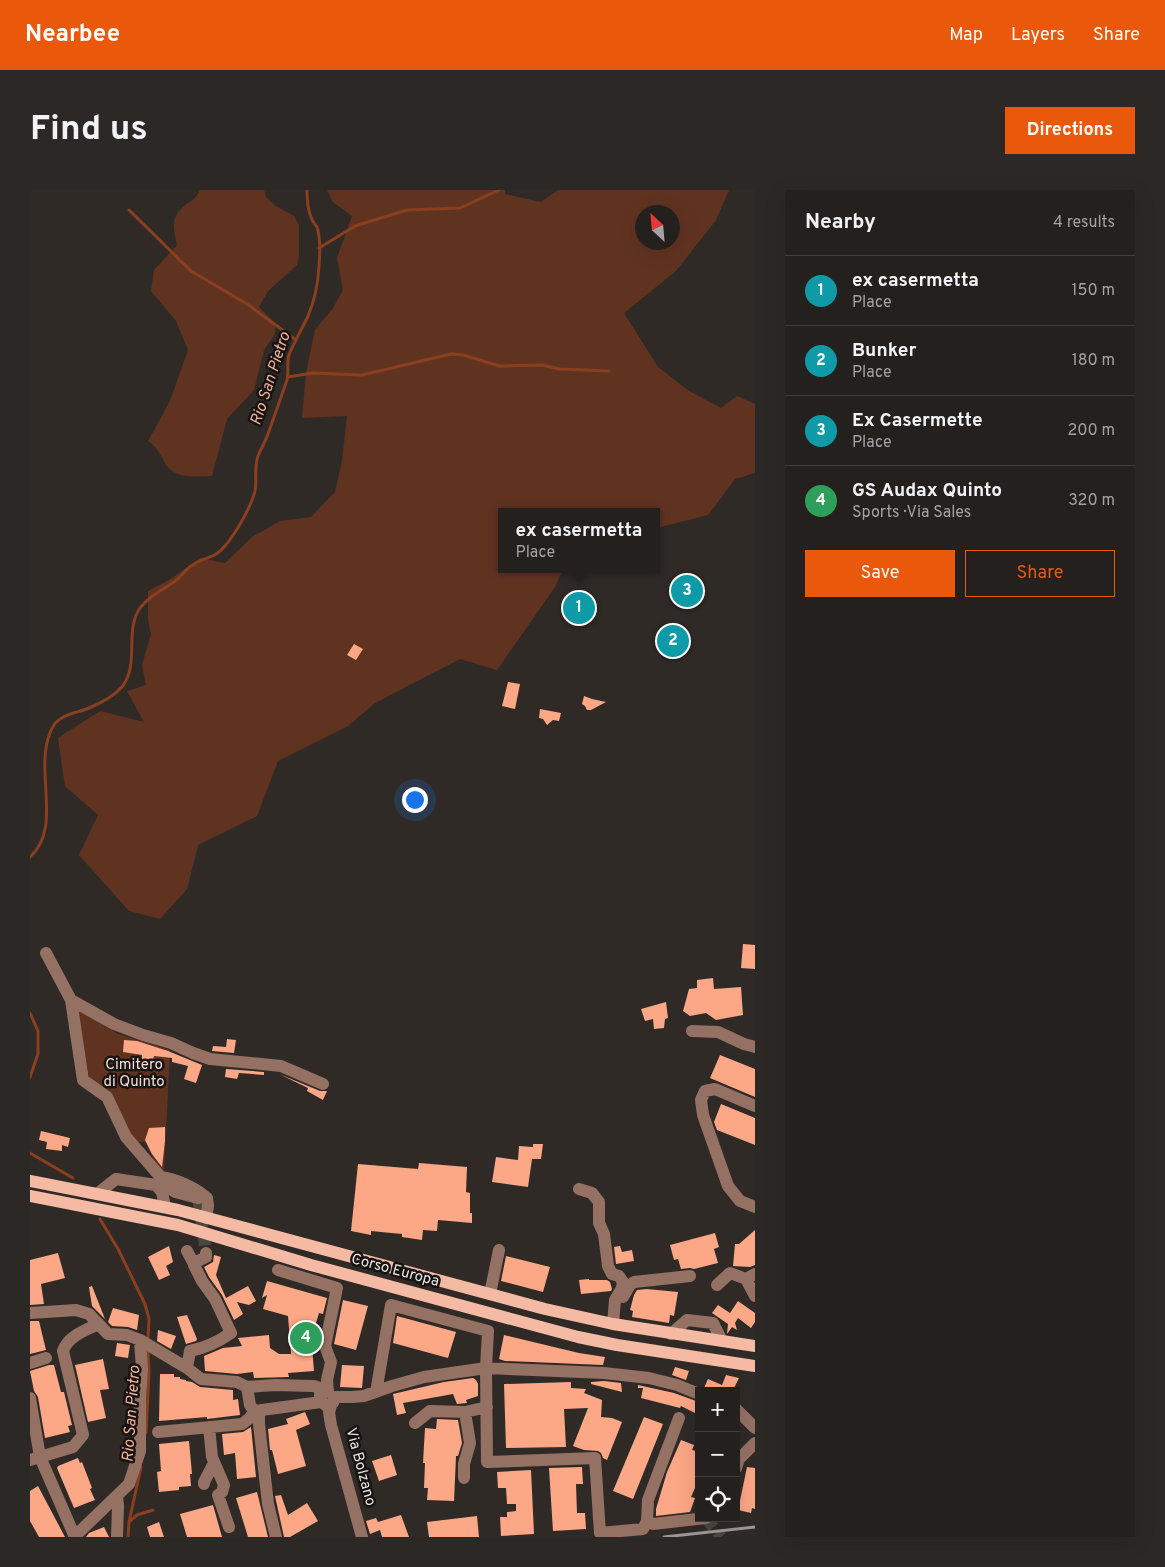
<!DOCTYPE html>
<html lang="en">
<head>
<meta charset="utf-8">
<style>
	body { margin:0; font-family:Overpass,sans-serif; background:#2c2826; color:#f1f3f6 }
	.controls { position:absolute; right:15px; bottom:15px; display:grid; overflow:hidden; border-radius:0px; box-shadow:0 5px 20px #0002 }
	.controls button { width:45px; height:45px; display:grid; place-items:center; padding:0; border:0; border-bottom:1px solid #413e3b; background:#24201d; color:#f1f3f6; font:25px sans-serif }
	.compass { position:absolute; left:605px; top:15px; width:45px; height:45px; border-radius:50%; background:#24201d; box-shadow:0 5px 20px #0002; rotate:334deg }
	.you { position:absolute; left:384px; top:609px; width:18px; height:18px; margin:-12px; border:4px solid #fff; border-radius:50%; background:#1a73e8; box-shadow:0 0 0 8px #1a73e833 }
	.badge { display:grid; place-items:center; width:32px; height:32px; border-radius:50%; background:#ea580c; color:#fff; font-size:16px; font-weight:700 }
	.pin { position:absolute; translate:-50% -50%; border:2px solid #fff; box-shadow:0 1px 5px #0006 }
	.popup { position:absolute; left:468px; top:318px; width:162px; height:65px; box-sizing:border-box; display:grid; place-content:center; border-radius:0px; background:#24201d; filter:drop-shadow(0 1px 4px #0005); font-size:16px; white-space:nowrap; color:#a3a3a4 }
	.popup b { font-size:19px; color:#f1f3f6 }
	.popup::after { content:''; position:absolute; left:50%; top:100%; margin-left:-10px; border:10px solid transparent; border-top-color:#24201d }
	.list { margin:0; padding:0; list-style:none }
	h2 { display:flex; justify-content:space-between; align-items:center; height:65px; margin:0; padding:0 20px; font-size:21px }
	h2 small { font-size:16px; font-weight:400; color:#a3a3a4 }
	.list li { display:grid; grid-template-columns:32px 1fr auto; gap:15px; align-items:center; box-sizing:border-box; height:70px; padding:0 20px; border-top:1px solid #413e3b }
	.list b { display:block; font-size:19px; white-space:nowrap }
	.list p { margin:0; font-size:16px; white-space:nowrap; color:#a3a3a4 }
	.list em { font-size:16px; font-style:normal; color:#a3a3a4 }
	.actions { display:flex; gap:10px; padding:15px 20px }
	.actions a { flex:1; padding:11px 0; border:1px solid #ea580c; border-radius:0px; text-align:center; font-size:18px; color:#ea580c }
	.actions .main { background:#ea580c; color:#fff }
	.icon { flex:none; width:28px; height:28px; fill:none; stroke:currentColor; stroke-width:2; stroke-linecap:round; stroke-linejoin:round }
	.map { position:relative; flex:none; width:725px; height:1347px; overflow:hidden; border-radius:0px }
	header { display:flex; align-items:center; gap:30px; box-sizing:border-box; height:70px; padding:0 25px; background:#ea580c; color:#fff }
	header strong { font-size:24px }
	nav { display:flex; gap:28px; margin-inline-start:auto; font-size:18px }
	.intro { display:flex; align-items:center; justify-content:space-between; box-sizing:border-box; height:120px; padding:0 30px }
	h1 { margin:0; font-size:35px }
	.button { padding:12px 22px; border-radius:0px; background:#ea580c; color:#fff; font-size:18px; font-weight:700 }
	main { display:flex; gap:30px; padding:0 30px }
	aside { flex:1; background:#24201d; border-radius:0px; box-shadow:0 5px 20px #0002 }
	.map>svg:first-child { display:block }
	.green { fill:#603321; fill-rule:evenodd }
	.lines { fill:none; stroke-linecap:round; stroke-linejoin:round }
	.stream { stroke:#8a3f1f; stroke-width:3 }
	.building { fill:#fca785 }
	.minor-tunnel { stroke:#4c4643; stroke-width:12; stroke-dasharray:12 6; stroke-linecap:butt }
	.minor { stroke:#957163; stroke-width:12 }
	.major { stroke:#f5baa3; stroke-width:12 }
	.rail { stroke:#9d9896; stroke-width:3 }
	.labels { text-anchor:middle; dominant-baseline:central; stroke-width:5; stroke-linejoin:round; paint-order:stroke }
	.park-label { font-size:15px; fill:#f5ded5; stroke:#161312 }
	.street-label { font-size:15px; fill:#eae6e4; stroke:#161312 }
	.water-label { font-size:16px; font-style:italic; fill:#f2b197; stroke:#161312 }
</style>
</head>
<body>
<header>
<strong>Nearbee</strong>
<nav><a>Map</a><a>Layers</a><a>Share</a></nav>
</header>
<div class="intro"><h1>Find us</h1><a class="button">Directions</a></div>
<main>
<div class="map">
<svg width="725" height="1347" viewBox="0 0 725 1347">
	<rect width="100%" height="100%" fill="#302a27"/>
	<path class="green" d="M170,0H234L236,7L244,15L264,26L269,35V65L267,75L238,101L229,117L245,133V144L234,160L224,200L197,229L182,286C165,286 145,290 135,273C130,264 127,257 118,251L140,211L158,160L146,131L121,101L124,80L147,55C144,41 140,28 153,17C162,9 163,13 170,0Z
		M297,0H475V4L511,12L528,0H699L686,30L646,81L594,123L628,177L659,201L691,218L707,206L725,214V283L705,289L678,325L627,338L626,322H472V379H533L525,397L467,480L430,469L345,513L318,536L248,571L227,626L168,655L157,699L130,729L99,721L49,665L68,625L35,596L28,548L70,521L114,532L97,501L116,495L112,475L121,444L118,429V401L139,390L171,368L195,373L222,347L250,331L281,327L305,302L312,271L317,226L272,228L276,183L285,140L303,118L313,100L307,68L322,26L303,12ZM612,22H642V52H612Z
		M50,820L88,844L140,860L134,982L128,978L115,952H103L60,891L47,821Z"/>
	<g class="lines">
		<path class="stream" d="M99,20L161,81L217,114L266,150
			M289,58L325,36L377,20L430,18L469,0
			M258,187L283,183L332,185L421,164L433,165L469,176L512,175L529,179L579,181
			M0,667C35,636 0,573 24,535C32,524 47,523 59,518C71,513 83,507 92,497C110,474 94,441 110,418C119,406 132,400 144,392C151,387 155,380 161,376C173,367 185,369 195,356C206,343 221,317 225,301C227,290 224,277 228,266C231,259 235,252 238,244C244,227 250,210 256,193C260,184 256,174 259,165C264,152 272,139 278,126C285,110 288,94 289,76C290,64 291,49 287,37C285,34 282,31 281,27C277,18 277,9 277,0
			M0,823L8,841V864L0,887
			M0,963L43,988
			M70,1029L88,1059L115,1114L119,1129L118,1150
			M116,1243L119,1181L118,1162
			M99,1332L107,1325L123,1320
			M98,1347L99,1332L111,1277"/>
	</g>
	<path class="building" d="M324,454L333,459L326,470L317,465Z
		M478,492L490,494L485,519L472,516Z
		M554,506L562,509L576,512L561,520H557L555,516L552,514Z
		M510,519L531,523L529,531L523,530L517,535L513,529L509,528Z
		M713,754L725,755V779L711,778Z
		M683,788L684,799L711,797L713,825L686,830L676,823L660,826L653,821L659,799L667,798V790Z
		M636,812L638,828L635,829L634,838L624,839L623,829L615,831L611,819Z
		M197,849L206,850L204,863L182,861L183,856L196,857Z
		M94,850L107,851L138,861L172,875L166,893L154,889L158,876L142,872V868L124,866L123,870L112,869V865L93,862Z
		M690,865L725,879V907L680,888Z
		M196,879L234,882V885L209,883L207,889L195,887Z
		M249,884L290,901H297L293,910L277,901L278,898Z
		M691,914L725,928V955L687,940L684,932Z
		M135,937V951L132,977L122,964L115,950L119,938Z
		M11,941L40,948L38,957L32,955V961L16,959L17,952L9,950Z
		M503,954H513L511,969H502L498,997L462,992L466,967L488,970L489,956L503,957Z
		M389,973L437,977L436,1002L440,1003V1023H442V1033L408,1030L407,1041L393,1040L392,1050L372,1047V1044L341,1041V1045L321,1041L328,974L388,979Z
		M725,1040V1075L720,1077L703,1076L705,1054H709Z
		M685,1043L689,1057L684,1059L688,1073L664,1079L660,1078L651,1079L648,1069L644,1070L640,1055Z
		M139,1056L143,1072L136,1076L140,1085L129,1090L118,1067Z
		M590,1056L592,1062L602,1060L604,1071L586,1074L584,1057Z
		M28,1063L35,1088L11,1094L14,1114L0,1115V1070Z
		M184,1065L191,1067L186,1085L196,1108L218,1096L226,1111L219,1115L207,1112L213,1124L204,1130L192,1105L179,1087L174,1077L183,1072Z
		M476,1066L520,1077L513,1102L471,1091Z
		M559,1089V1090H577L580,1092L582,1099L581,1101L551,1104L549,1090Z
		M237,1091L297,1108L293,1124L289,1123L286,1133L280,1132L284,1181L258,1183L259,1187L224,1188L223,1182L207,1184L175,1181L174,1166L193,1158L212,1156L208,1148L239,1145L240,1158L249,1164H261L258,1126L233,1119L237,1105L232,1108Z
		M62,1096L75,1129L62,1116L59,1097Z
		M617,1099L648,1102L644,1126L640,1125L639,1133L602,1127L603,1121L600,1120L604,1105L607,1100Z
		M313,1110L338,1116L326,1160L304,1154Z
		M708,1111L725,1123V1132L721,1138L708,1128L705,1133L707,1140L702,1137L697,1144L698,1134L682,1123L688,1115L700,1123Z
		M83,1118L109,1125L107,1140L98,1137L82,1136L78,1132Z
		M157,1125L167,1149L166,1151L156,1154L147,1127Z
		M367,1126L426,1142L418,1168L363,1153Z
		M0,1131H9L16,1160L0,1164Z
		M128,1140L146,1146L141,1159L127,1151Z
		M474,1145L549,1163L575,1167L573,1175L475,1171L469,1169Z
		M87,1153L100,1155L98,1168L85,1166Z
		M73,1169L79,1199L70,1200L76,1228L58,1232L45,1175Z
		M19,1175H24L31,1202H34L42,1235L38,1236L40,1242L15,1248L8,1207L4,1201L0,1181Z
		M312,1175L334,1176L332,1198L310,1197Z
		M645,1177L659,1181L656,1190L642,1185Z
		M130,1184H144V1187H150V1189L156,1190V1191L162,1192L170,1197L203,1200V1210L208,1209L210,1225L177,1229V1227L129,1231Z
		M696,1185L709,1188L703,1200L704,1201H676L674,1198L678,1189L692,1195Z
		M443,1188L446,1190L448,1194V1206L436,1210L437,1213L427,1214L423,1204L373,1213L376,1223L367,1225L363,1204L414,1192Z
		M574,1191L591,1193L592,1202L561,1194V1192Z
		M541,1192V1198L556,1199L554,1203L572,1210L571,1227L582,1228L592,1232L577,1270L573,1268L571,1263L568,1261L554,1260L543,1256L558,1218L534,1219L536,1257L476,1258L474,1194Z
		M608,1195L644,1203L669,1212V1225L651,1216L650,1218L611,1208L613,1198H608Z
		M275,1222L280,1234L266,1240L276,1276L248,1284L242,1260H240L238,1239L258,1234L256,1229Z
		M614,1227L633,1234L603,1309L583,1301Z
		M407,1229L428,1230L432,1253L428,1266H426L424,1311L397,1310L398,1298H394L395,1273H393L395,1238L406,1239Z
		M221,1237L226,1287L207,1289L205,1263L194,1265L192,1244L213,1242Z
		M651,1250L664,1255L662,1260L669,1262V1289L661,1307L665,1308L660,1322L626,1326V1319L637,1282Z
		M159,1251L162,1284H160L161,1296L149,1297V1300L129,1302L127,1282L131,1281L129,1254Z
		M361,1265L367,1285L349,1291L342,1271Z
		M48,1268L50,1273L52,1272L62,1298L60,1299L65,1310L44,1318L27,1278L28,1276Z
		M552,1277L553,1294H546L547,1323H555L556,1339L523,1341L519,1278Z
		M717,1277L725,1278V1319L722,1318L721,1323L708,1320Z
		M501,1280L504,1344L471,1346L470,1327H477V1322L486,1321V1314H477L476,1298H468L467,1282Z
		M8,1296L35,1347H9L0,1331V1301Z
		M227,1302L229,1310L238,1347H218L206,1308Z
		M251,1305L258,1325L277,1313L288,1331L260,1347H254L245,1306Z
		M183,1315L192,1347H157L150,1324Z
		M371,1325L379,1347H352L350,1340L340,1344L336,1331L346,1328L348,1332Z
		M447,1326L449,1347H399L397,1332Z
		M129,1332L134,1347H120L117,1337Z
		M74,1337L79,1347H56L59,1343Z"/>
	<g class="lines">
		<path class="minor-tunnel" d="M168,1008L176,1063
			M676,1328L691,1347"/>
		<path class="minor" d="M16,763L41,810L84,834L113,845L141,853L163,863L180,869L251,876L293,894
			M41,810L53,890L77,907L96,947L141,999L145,1002L168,1008
			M662,841L688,842L714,854L725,857
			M725,916L685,899L675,901L671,910L673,925L698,996L710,1011L725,1017
			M130,987C146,989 165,997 177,1008L178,1016L176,1028
			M549,999L562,1003L569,1012V1033L574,1044L578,1076L582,1084L589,1086L593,1092L592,1098L585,1110L583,1134
			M67,1004L86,989L126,995L132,1002L135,1017
			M157,1061L164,1074
			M248,1080L307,1098L295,1156L301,1172L297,1190L298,1202
			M725,1084L716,1089L725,1106
			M687,1095L700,1083L716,1089
			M460,1104L469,1060
			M593,1107L600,1095L604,1092L660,1086
			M0,1123L46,1120L59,1124L78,1144L97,1145L110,1150L157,1178L171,1189L207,1192L217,1197L245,1195L284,1196L290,1198V1209L295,1215L298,1216L303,1213L304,1207
			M641,1144L657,1130L683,1133L692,1151
			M0,1173L16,1168
			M157,1178L160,1161C175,1158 188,1152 201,1143L185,1109L172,1091L164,1075L166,1072L176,1067V1063
			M217,1197L220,1215L224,1221L291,1212
			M346,1202L361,1115L458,1141L456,1178L457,1272L565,1268L570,1343L613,1339L617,1331
			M304,1207H322L334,1206L362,1196L394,1187L456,1178L574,1183L619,1188L647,1195L669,1204
			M0,1208L10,1267L45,1347
			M301,1215L299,1222L301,1235L332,1347
			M706,1219L725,1238
			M229,1221V1234L238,1314L246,1347
			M649,1228L618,1310L617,1331L623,1334L676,1328
			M385,1233L400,1221L435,1222L457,1217
			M179,1237L182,1267L194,1295L192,1302L188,1305L199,1337
			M128,1242L212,1234L220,1228L224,1221
			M0,1270L43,1257L53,1245L33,1161C38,1146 56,1140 69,1134
			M706,1278L709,1269L725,1253
			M434,1288V1274L440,1253L435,1222
			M174,1294V1292L184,1273
			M44,1347L99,1294L110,1261V1209L112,1179L110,1150
			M87,1347L88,1316L87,1306"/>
		<path class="major" d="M0,991L148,1020L515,1119L583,1134L725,1156
			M0,1006L148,1035L281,1075L548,1147L587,1155L725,1176"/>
		<path class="rail" d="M634,1347L725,1337"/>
	</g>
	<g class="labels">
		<g class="park-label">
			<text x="104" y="875">Cimitero<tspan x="104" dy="17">di Quinto</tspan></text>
		</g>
		<g class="street-label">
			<text transform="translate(365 1081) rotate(15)">Corso Europa</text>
			<text transform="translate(330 1277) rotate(75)">Via Bolzano</text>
		</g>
		<g class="water-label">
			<text transform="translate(241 189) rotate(-72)">Rio San Pietro</text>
			<text transform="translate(102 1224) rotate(-86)">Rio San Pietro</text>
		</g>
	</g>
</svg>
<div class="controls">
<button>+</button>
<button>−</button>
<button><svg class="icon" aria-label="locate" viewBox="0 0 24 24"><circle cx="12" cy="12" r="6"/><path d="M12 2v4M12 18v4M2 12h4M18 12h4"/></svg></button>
</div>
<svg class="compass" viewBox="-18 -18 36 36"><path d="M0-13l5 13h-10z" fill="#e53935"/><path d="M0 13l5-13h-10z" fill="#a3a3a4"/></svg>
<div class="you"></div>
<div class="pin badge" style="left:549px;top:418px;background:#0f9aa8">1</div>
<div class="popup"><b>ex casermetta</b>Place</div>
<div class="pin badge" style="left:643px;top:451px;background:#0f9aa8">2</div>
<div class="pin badge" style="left:657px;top:401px;background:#0f9aa8">3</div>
<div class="pin badge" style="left:276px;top:1148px;background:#2e9e5b">4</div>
</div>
<aside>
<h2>Nearby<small>4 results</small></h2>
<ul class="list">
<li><span class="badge" style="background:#0f9aa8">1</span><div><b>ex casermetta</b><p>Place</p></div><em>150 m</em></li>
<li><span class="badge" style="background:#0f9aa8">2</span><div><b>Bunker</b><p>Place</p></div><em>180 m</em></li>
<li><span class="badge" style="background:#0f9aa8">3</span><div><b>Ex Casermette</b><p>Place</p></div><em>200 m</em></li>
<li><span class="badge" style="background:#2e9e5b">4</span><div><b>GS Audax Quinto</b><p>Sports · Via Sales</p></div><em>320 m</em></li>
</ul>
<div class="actions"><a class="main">Save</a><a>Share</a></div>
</aside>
</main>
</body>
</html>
